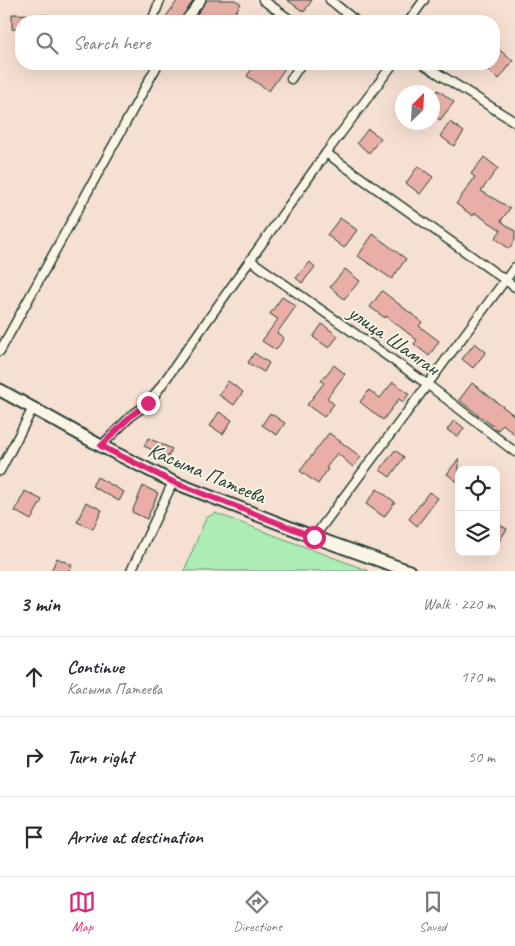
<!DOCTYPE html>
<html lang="en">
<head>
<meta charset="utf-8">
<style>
	body { margin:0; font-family:Caveat,sans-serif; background:#f7f7f7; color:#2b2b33 }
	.controls { position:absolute; right:15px; bottom:15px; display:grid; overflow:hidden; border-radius:10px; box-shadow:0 5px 20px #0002 }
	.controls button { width:45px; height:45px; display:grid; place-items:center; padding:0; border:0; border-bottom:1px solid #e1e1e2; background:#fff; color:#2b2b33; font:25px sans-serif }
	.compass { position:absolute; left:395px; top:85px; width:45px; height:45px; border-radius:50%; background:#fff; box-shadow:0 5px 20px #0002; rotate:24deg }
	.stop { position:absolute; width:15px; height:15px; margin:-11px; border:4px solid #db2777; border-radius:50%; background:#fff }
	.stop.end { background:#db2777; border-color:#fff; box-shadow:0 1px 5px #0008 }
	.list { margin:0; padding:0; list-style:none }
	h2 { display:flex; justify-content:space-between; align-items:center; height:65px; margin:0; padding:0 20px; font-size:21px }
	h2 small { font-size:16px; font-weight:400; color:#7c7c81 }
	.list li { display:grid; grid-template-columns:32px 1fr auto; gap:15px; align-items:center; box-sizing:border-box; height:80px; padding:0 20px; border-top:1px solid #e1e1e2 }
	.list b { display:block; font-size:19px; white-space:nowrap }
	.list p { margin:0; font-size:16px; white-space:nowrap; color:#7c7c81 }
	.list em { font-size:16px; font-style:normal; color:#7c7c81 }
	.icon { flex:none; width:28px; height:28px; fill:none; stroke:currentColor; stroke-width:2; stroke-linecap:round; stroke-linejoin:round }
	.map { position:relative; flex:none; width:515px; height:571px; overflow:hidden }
	.search { position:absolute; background:#fff; box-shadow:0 5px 20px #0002; left:15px; right:15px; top:15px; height:55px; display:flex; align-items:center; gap:12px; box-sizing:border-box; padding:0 18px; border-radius:20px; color:#7c7c81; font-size:19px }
	.sheet { height:305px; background:#fff }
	nav { display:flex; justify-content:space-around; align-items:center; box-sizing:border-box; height:70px; border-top:1px solid #e1e1e2; background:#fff; font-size:14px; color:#7c7c81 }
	nav a { display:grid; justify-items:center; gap:2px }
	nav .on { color:#db2777 }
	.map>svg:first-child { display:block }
	.green { fill:#adecb3; stroke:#669474 }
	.building { fill:#e9afa6; stroke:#1f3d34 }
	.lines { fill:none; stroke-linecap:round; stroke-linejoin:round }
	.minor-casing { stroke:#1f3d34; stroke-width:11 }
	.secondary-casing { stroke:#1f3d34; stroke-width:15 }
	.minor { stroke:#fcf5e5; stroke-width:8 }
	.secondary { stroke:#fcf5e5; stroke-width:11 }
	.route { stroke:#db2777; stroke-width:6 }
	.labels { text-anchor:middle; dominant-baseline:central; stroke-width:4; stroke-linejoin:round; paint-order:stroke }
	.street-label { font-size:21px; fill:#1f3d34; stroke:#fcf5e5 }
</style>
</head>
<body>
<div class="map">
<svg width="515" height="571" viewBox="0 0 515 571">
	<rect width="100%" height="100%" fill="#f6e0d2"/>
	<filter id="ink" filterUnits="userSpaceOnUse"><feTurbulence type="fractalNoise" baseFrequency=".02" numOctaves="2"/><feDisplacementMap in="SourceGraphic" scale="10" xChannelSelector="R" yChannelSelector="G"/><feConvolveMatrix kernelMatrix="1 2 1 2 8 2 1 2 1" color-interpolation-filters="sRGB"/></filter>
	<g filter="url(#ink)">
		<path class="green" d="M215,513L369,571H184L206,518Z"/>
		<path class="building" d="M178,0H194L179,21H169L165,18Z
			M207,0H235L241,4L229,21H192Z
			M287,0H312L304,12Z
			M12,14L47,15V21H21V30L12,29Z
			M497,48L513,61L499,79L480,64H494V52Z
			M255,64H288L269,91L247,76Z
			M438,90L454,102L440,120L432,114V97Z
			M450,122L464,132L454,146L440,136Z
			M368,129L381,138L369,153L357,143Z
			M484,157L498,168L481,191L510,208L501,221L515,231V240L509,249L495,238L501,230L475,213L473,216L456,204L475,177L471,174Z
			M418,166L433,177L420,194L406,183Z
			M340,218L357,230L344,248L327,235Z
			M373,234L406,259L392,279L358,256Z
			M310,262L315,267L302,283L296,278Z
			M345,269L360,281L344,299L330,287Z
			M382,291L422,322L419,326L439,341L429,356L414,344L417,340L386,316L385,318L370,307Z
			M282,297L296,306L277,333L284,338L276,350L262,341L278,319L270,314Z
			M322,324L338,336L329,348L313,337Z
			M475,343L486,352L473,368L462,359Z
			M254,353L269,363L264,372L248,363Z
			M334,365L345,374L327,398L334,404L324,417L307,405L324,383L321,381Z
			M228,381L243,392L234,405L219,395Z
			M393,382L409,394L403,402L399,399L383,420L360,402L369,390L380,398Z
			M472,383L515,416V435L503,424L498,430L459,400Z
			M219,412L232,420L223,434L210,426Z
			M270,413L285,423L277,435L262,425Z
			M454,420L464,428L458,437L447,430Z
			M329,433L361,457L353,467L337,453L326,468L328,469L318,484L300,471Z
			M148,438L172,449L168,457L144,446Z
			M395,450L404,457L390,477L380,470Z
			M459,458V483L447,474Z
			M97,477L124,492L119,501L92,486Z
			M143,486L158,493L147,519L132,512Z
			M377,489L395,502L384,517L366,504Z
			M25,491L42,500L31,520L15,511Z
			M429,492L438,498L417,526L409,519Z
			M86,502L102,510L93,529L77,522Z
			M496,523L507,529L496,546Z
			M57,558L72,565L69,571H51Z"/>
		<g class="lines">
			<defs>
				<path id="minor" d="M263,0L292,21
					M330,0L356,21
					M152,21L160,0
					M185,21L201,0
					M409,21L424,0
					M423,64L515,122
					M291,79L301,64
					M326,153L515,287
					M250,260L427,384L515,452
					M0,351L158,64
					M101,446L132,415L149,403L326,153L393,64
					M0,471L33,408
					M314,537L515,267
					M131,571L173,482"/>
				<path id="secondary" d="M0,390L101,446L173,482L314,537L409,571"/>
			</defs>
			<use href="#minor" class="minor-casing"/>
			<use href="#secondary" class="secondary-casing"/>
			<use href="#minor" class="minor"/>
			<use href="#secondary" class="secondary"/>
		</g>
	</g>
	<g class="lines" filter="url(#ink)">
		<path class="route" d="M148,403L132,415L101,446L173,482L314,537"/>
	</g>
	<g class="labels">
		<g class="street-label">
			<text transform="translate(394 340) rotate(35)">улица Шамган</text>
			<text transform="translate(207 473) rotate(23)">Касыма Патеева</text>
		</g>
	</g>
</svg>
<div class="controls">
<button><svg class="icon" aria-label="locate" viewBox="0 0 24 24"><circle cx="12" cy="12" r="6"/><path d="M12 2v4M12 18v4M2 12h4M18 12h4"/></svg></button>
<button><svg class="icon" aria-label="layers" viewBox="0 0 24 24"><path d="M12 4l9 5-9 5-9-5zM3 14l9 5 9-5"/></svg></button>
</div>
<svg class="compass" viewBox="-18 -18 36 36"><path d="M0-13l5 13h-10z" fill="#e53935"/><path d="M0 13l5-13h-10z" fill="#7c7c81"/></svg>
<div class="stop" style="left:314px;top:537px"></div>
<div class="stop end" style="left:148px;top:403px"></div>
<div class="search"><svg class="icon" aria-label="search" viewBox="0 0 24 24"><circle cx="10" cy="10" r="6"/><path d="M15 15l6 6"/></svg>Search here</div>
</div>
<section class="sheet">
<h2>3 min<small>Walk · 220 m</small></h2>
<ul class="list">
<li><svg class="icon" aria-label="ahead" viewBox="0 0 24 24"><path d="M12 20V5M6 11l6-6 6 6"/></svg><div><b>Continue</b><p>Касыма Патеева</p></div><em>170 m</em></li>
<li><svg class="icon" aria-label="right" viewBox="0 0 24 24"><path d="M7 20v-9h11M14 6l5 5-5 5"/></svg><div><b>Turn right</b></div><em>50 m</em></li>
<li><svg class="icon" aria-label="arrive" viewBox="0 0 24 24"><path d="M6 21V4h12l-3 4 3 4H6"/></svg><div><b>Arrive at destination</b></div></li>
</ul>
</section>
<nav>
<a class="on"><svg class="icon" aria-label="map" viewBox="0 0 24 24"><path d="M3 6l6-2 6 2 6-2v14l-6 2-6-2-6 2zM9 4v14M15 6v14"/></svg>Map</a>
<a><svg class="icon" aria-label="directions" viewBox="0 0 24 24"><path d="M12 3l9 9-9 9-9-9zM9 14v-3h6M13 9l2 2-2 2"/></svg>Directions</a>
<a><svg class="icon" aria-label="saved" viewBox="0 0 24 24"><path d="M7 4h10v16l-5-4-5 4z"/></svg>Saved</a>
</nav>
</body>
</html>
